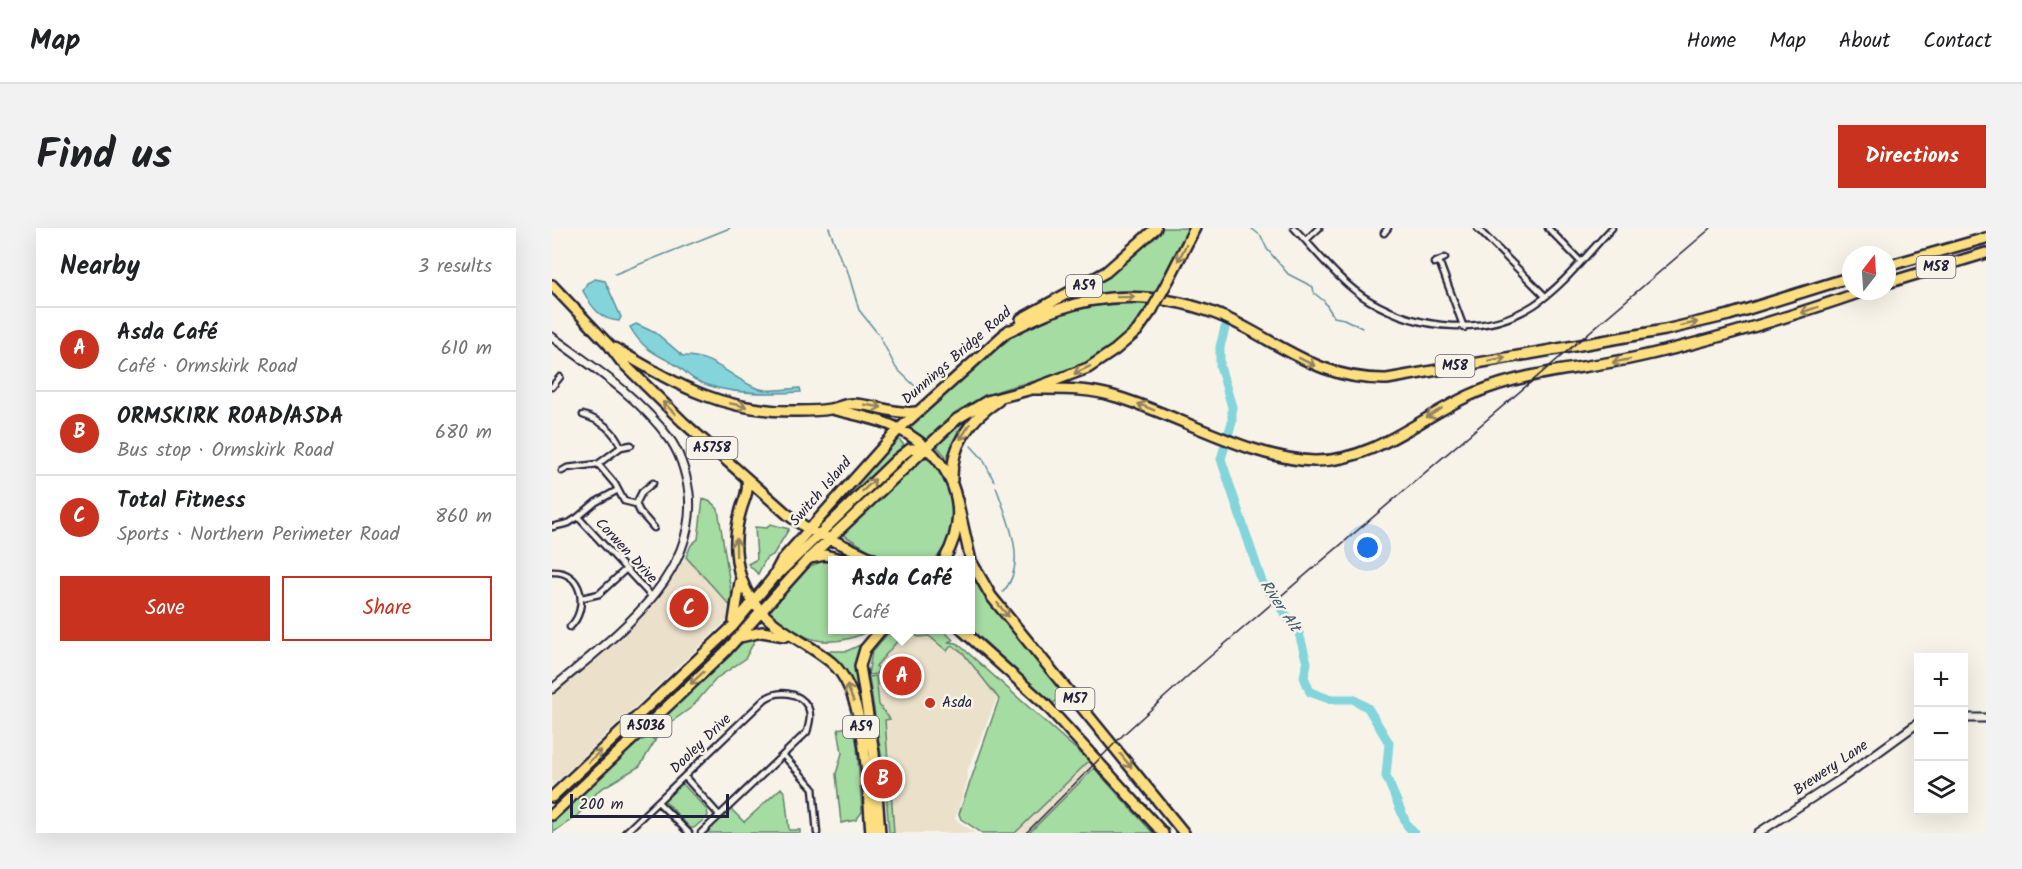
<!DOCTYPE html>
<html lang="en">
<head>
<meta charset="utf-8">
<style>
	body { margin:0; font-family:Kalam,sans-serif; background:#f2f2f2; color:#202124 }
	.controls { position:absolute; right:18px; bottom:18px; display:grid; overflow:hidden; border-radius:0px; box-shadow:0 6px 24px #0002 }
	.controls button { width:54px; height:54px; display:grid; place-items:center; padding:0; border:0; border-bottom:2px solid #e0e0e0; background:#fff; color:#202124; font:30px sans-serif }
	.compass { position:absolute; left:1290px; top:18px; width:54px; height:54px; border-radius:50%; background:#fff; box-shadow:0 6px 24px #0002; rotate:17deg }
	.scale { position:absolute; left:18px; bottom:15px; width:159px; box-sizing:border-box; padding-left:6px; border:3px solid #22223b; border-top:0; font-size:16px; line-height:21px; white-space:nowrap; color:#22223b; -webkit-text-stroke:4px #f7f3e8; paint-order:stroke }
	.you { position:absolute; left:816px; top:320px; width:21px; height:21px; margin:-15px; border:4px solid #fff; border-radius:50%; background:#1a73e8; box-shadow:0 0 0 9px #1a73e833 }
	.badge { display:grid; place-items:center; width:39px; height:39px; border-radius:50%; background:#c8321e; color:#fff; font-size:20px; font-weight:700 }
	.pin { position:absolute; translate:-50% -50%; border:3px solid #fff; box-shadow:0 2px 6px #0006 }
	.popup { position:absolute; left:276px; top:328px; width:147px; height:78px; box-sizing:border-box; display:grid; place-content:center; border-radius:0px; background:#fff; filter:drop-shadow(0 2px 4px #0005); font-size:20px; white-space:nowrap; color:#757577 }
	.popup b { font-size:22px; color:#202124 }
	.popup::after { content:''; position:absolute; left:50%; top:100%; margin-left:-12px; border:12px solid transparent; border-top-color:#fff }
	.list { margin:0; padding:0; list-style:none }
	h2 { display:flex; justify-content:space-between; align-items:center; height:78px; margin:0; padding:0 24px; font-size:26px }
	h2 small { font-size:20px; font-weight:400; color:#757577 }
	.list li { display:grid; grid-template-columns:39px 1fr auto; gap:18px; align-items:center; box-sizing:border-box; height:84px; padding:0 24px; border-top:2px solid #e0e0e0 }
	.list b { display:block; font-size:22px; white-space:nowrap }
	.list p { margin:0; font-size:20px; white-space:nowrap; color:#757577 }
	.list em { font-size:20px; font-style:normal; color:#757577 }
	.actions { display:flex; gap:12px; padding:18px 24px }
	.actions a { flex:1; padding:14px 0; border:2px solid #c8321e; border-radius:0px; text-align:center; font-size:21px; color:#c8321e }
	.actions .main { background:#c8321e; color:#fff }
	.icon { flex:none; width:33px; height:33px; fill:none; stroke:currentColor; stroke-width:2; stroke-linecap:round; stroke-linejoin:round }
	.map { position:relative; flex:none; width:1434px; height:605px; overflow:hidden; border-radius:0px }
	header { display:flex; align-items:center; gap:36px; box-sizing:border-box; height:84px; padding:0 30px; background:#fff; border-bottom:2px solid #e0e0e0 }
	header strong { font-size:28px }
	nav { display:flex; gap:33px; margin-inline-start:auto; font-size:21px }
	.intro { display:flex; align-items:center; justify-content:space-between; box-sizing:border-box; height:144px; padding:0 36px }
	h1 { margin:0; font-size:42px }
	.button { padding:15px 27px; border-radius:0px; background:#c8321e; color:#fff; font-size:21px; font-weight:700 }
	main { display:flex; gap:36px; padding:0 36px }
	aside { flex:1; background:#fff; border-radius:0px; box-shadow:0 6px 24px #0002 }
	.map>svg:first-child { display:block }
	.built { fill:#ebe1cb }
	.green { fill:#a5dca1; stroke:#647f6e; stroke-width:1.5 }
	.water { fill:#83d5db; stroke:#5c8d9b; stroke-width:1.5 }
	.lines { fill:none; stroke-linecap:round; stroke-linejoin:round }
	.stream { stroke:#5c8d9b; stroke-width:1.5 }
	.river { stroke:#83d5db; stroke-width:9 }
	.street-casing { stroke:#22223b; stroke-width:9 }
	.secondary-casing { stroke:#22223b; stroke-width:11 }
	.highway-casing { stroke:#22223b; stroke-width:14 }
	.street { stroke:#f7f3e8; stroke-width:4.5 }
	.secondary { stroke:#f7f3e8; stroke-width:7 }
	.highway { stroke:#fddf80; stroke-width:9 }
	.rail { stroke:#22223b; stroke-width:1.5 }
	.highway-bridge-casing { stroke:#22223b; stroke-width:14; stroke-linecap:butt }
	.highway-bridge { stroke:#fddf80; stroke-width:9 }
	.oneway { stroke:#90805e }
	.poi-dot { fill:#c8321e; stroke:#f7f3e8; stroke-width:2 }
	.labels { text-anchor:middle; dominant-baseline:central; stroke-width:5; stroke-linejoin:round; paint-order:stroke }
	.shield { fill:#f7f3e8; stroke:#62616f; stroke-width:1.5 }
	.shield-label { font-size:14px; font-weight:bold; fill:#22223b }
	.street-label { font-size:15px; fill:#22223b; stroke:#f7f3e8 }
	.poi-label { font-size:15px; fill:#22223b; stroke:#f7f3e8; text-anchor:start }
	.water-label { font-size:16px; font-style:italic; fill:#3f586b; stroke:#f7f3e8 }
</style>
</head>
<body>
<header>
<strong>Map</strong>
<nav><a>Home</a><a>Map</a><a>About</a><a>Contact</a></nav>
</header>
<div class="intro"><h1>Find us</h1><a class="button">Directions</a></div>
<main>
<aside>
<h2>Nearby<small>3 results</small></h2>
<ul class="list">
<li><span class="badge">A</span><div><b>Asda Café</b><p>Café · Ormskirk Road</p></div><em>610 m</em></li>
<li><span class="badge">B</span><div><b>ORMSKIRK ROAD/ASDA</b><p>Bus stop · Ormskirk Road</p></div><em>680 m</em></li>
<li><span class="badge">C</span><div><b>Total Fitness</b><p>Sports · Northern Perimeter Road</p></div><em>860 m</em></li>
</ul>
<div class="actions"><a class="main">Save</a><a>Share</a></div>
</aside>
<div class="map">
<svg width="1434" height="605" viewBox="0 0 1434 605">
	<rect width="100%" height="100%" fill="#f7f3e8"/>
	<filter id="ink" filterUnits="userSpaceOnUse"><feTurbulence type="fractalNoise" baseFrequency=".0167" numOctaves="2"/><feDisplacementMap in="SourceGraphic" scale="12" xChannelSelector="R" yChannelSelector="G"/><feConvolveMatrix kernelMatrix="1 2 1 2 8 2 1 2 1" color-interpolation-filters="sRGB"/></filter>
	<g filter="url(#ink)">
		<path class="built" d="M134,329L182,382L175,392L0,558V468L83,390Z
			M353,402H373L405,417L451,455L415,544L416,551L403,591L423,605H336L326,482L318,437Z
			M537,533L542,540L477,605H463Z"/>
		<path class="green" d="M610,0H639L604,65L567,63L517,72L557,47Z
			M598,74C579,107 550,131 514,144C491,153 466,155 443,164C416,174 395,192 375,212L356,199L437,127L460,109L491,91L527,79Z
			M416,189L401,213L396,231L384,217L401,199Z
			M345,209L352,217L282,285L281,280Z
			M372,229C400,243 405,286 395,313C393,320 387,326 383,332H333L290,306Z
			M151,271L159,274L166,281L182,382L134,329L139,317L146,311Z
			M218,296L237,301L221,327L214,330L206,346L196,336L205,331L203,299L215,300Z
			M274,332L281,334V402H319C277,423 250,414 217,383C233,362 247,339 274,332Z
			M419,343L437,372L512,465L501,476L419,401Z
			M339,402H355L324,438L327,441L324,446L316,447L320,424Z
			M357,402H391L401,412L396,414L405,415L537,533L463,605H430L409,591L407,586L447,471L411,425L400,417L395,423L377,408L366,409Z
			M204,410L193,431L165,450L140,479L115,497L103,512L97,505L89,509L187,418L195,411Z
			M310,416L306,428L313,483L310,484L289,437L269,423H295Z
			M324,448L327,477L338,491L333,492L337,546H333L330,533L317,449Z
			M300,491L305,518L310,584L304,592L289,595L284,546L290,525L286,501L295,499Z
			M97,507L103,513L88,538L47,562L25,588L0,605V593L88,510L91,512Z
			M542,540L601,605H477Z
			M333,548H338L342,605H337Z
			M128,555H130L155,582L156,588L142,600H138L112,572Z
			M229,560L233,565L237,602H248V605H151L178,580L192,594Z"/>
		<path class="water" d="M43,51L53,53L69,89L67,93C48,92 39,78 31,63L35,55Z
			M84,96L104,105L131,128C161,127 177,148 202,159C214,165 235,161 248,160L249,164C218,166 170,167 142,151C136,148 131,141 124,137C104,126 90,121 78,99Z"/>
		<g class="lines">
			<path class="stream" d="M277,0L289,32L295,41L307,82L327,107L344,140L366,161
				M699,0L709,8L715,21L736,46L761,59L762,65L772,73L782,89L792,91L810,100
				M63,46L178,0
				M419,218L431,231L442,253
				M444,259C455,291 477,335 451,364"/>
			<path class="river" d="M673,100L668,119V138L680,179V194L669,231L710,354L747,405L755,435L752,449L758,464L777,471H801L816,480L837,515L834,548L855,597L862,605"/>
			<defs>
				<path id="street" d="M742,0C765,24 789,56 818,73C868,102 932,109 982,77C1012,57 1035,26 1060,0
					M925,0L993,68
					M996,0L1028,33
					M832,5L836,0
					M754,12L767,0
					M887,33L912,100
					M882,35L893,30
					M0,159L8,149
					M31,187C48,192 62,202 69,219
					M46,236L63,256L72,273L84,276
					M46,236L69,219L79,217
					M10,243L15,240L46,236
					M101,255L90,264L84,276L88,284L102,300
					M26,289L44,274L64,263
					M0,299L17,295L26,289L99,368
					M0,344C31,342 37,381 18,399
					M30,370L47,366L74,341
					M231,527L261,560L265,605
					M133,549L167,587
					M106,574L137,605
					M73,605L213,471C226,462 247,463 256,479C260,487 257,496 255,504L149,605"/>
				<path id="secondary" d="M0,109C41,139 86,168 117,210C129,226 134,245 137,265C146,352 58,411 0,461
					M1412,490H1434
					M1206,605L1289,551L1366,495"/>
				<path id="highway" d="M1335,38L1434,10
					M617,51L643,0
					M1335,55L1434,25
					M0,57L57,117L69,133L131,194L235,286L256,301L324,332
					M469,91L554,44L604,0
					M453,105C471,97 488,87 507,81C569,59 639,69 696,101C744,127 778,152 835,151L1113,102L1177,87L1299,49
					M62,120C124,156 170,185 246,183C256,183 268,183 278,181C286,180 292,176 300,176C322,176 343,187 364,184
					M480,161C509,161 537,160 565,169C627,187 698,231 762,233C823,234 870,187 923,165C974,143 1032,141 1086,129C1163,112 1237,89 1312,63
					M280,181C302,187 326,190 347,201C398,228 423,279 392,332
					M195,252C197,264 192,271 189,282C181,308 182,338 194,362C213,400 251,410 280,435C316,467 315,560 319,605
					M400,252C399,217 417,192 446,173
					M405,272L419,333L439,368L632,605
					M258,330L273,327L293,332
					M224,348L345,231L358,221L374,220
					M182,393L188,354
					M410,402L493,476L611,605
					M188,409L210,404L233,408
					M0,569L180,399L220,351L230,332L347,201L457,102
					M0,587L173,424L256,331L405,191L435,173L480,161L536,140L563,122L585,103L600,82
					M328,605L322,525L308,438L313,421L329,402"/>
			</defs>
			<use href="#street" class="street-casing"/>
			<use href="#secondary" class="secondary-casing"/>
			<use href="#highway" class="highway-casing"/>
			<use href="#street" class="street"/>
			<use href="#secondary" class="secondary"/>
			<use href="#highway" class="highway"/>
			<path class="rail" d="M474,605L573,505L647,438L1159,0"/>
			<defs>
				<path id="highway-bridge" d="M600,82L617,51"/>
			</defs>
			<use href="#highway-bridge" class="highway-bridge-casing"/>
			<use href="#highway-bridge" class="highway-bridge"/>
		</g>
		<defs><path id="oneway-shaft" d="M-6 0H5M1.5-3L5.5 0L1.5 3" fill="none" stroke-width="1.6" stroke-linecap="round" stroke-linejoin="round" transform="scale(1.5)"/></defs>
		<g class="oneway">
			<use href="#oneway-shaft" transform="translate(630 25) rotate(116)"/>
			<use href="#oneway-shaft" transform="translate(574 69) rotate(-1)"/>
			<use href="#oneway-shaft" transform="translate(1257 82) rotate(161)"/>
			<use href="#oneway-shaft" transform="translate(1137 96) rotate(-13)"/>
			<use href="#oneway-shaft" transform="translate(945 131) rotate(-10)"/>
			<use href="#oneway-shaft" transform="translate(1069 133) rotate(169)"/>
			<use href="#oneway-shaft" transform="translate(755 134) rotate(27)"/>
			<use href="#oneway-shaft" transform="translate(530 142) rotate(155)"/>
			<use href="#oneway-shaft" transform="translate(186 177) rotate(12)"/>
			<use href="#oneway-shaft" transform="translate(321 178) rotate(9)"/>
			<use href="#oneway-shaft" transform="translate(594 179) rotate(-158)"/>
			<use href="#oneway-shaft" transform="translate(117 180) rotate(-136)"/>
			<use href="#oneway-shaft" transform="translate(882 185) rotate(150)"/>
			<use href="#oneway-shaft" transform="translate(413 204) rotate(122)"/>
			<use href="#oneway-shaft" transform="translate(317 257) rotate(-43)"/>
			<use href="#oneway-shaft" transform="translate(184 319) rotate(-91)"/>
			<use href="#oneway-shaft" transform="translate(451 382) rotate(51)"/>
			<use href="#oneway-shaft" transform="translate(145 450) rotate(137)"/>
			<use href="#oneway-shaft" transform="translate(298 465) rotate(-113)"/>
			<use href="#oneway-shaft" transform="translate(43 528) rotate(-43)"/>
			<use href="#oneway-shaft" transform="translate(574 533) rotate(51)"/>
		</g>
	</g>
	<circle class="poi-dot" cx="378" cy="475" r="6"/>
	<g class="labels">
		<g class="shield">
			<rect x="1364.5" y="28" width="39" height="22" rx="4.5"/>
			<rect x="514" y="47" width="36" height="22" rx="4.5"/>
			<rect x="883.5" y="127" width="39" height="22" rx="4.5"/>
			<rect x="134.5" y="209" width="51" height="22" rx="4.5"/>
			<rect x="503.5" y="460" width="39" height="22" rx="4.5"/>
			<rect x="68.5" y="487" width="51" height="22" rx="4.5"/>
			<rect x="291" y="488" width="36" height="22" rx="4.5"/>
		</g>
		<g class="shield-label">
			<text x="1384" y="39">M58</text>
			<text x="532" y="58">A59</text>
			<text x="903" y="138">M58</text>
			<text x="160" y="220">A5758</text>
			<text x="523" y="471">M57</text>
			<text x="94" y="498">A5036</text>
			<text x="309" y="499">A59</text>
		</g>
		<g class="street-label">
			<text transform="translate(405 128) rotate(-41)">Dunnings Bridge Road</text>
			<text transform="translate(269 264) rotate(-49)">Switch Island</text>
			<text transform="translate(74 323) rotate(47)">Corwen Drive</text>
			<text transform="translate(149 516) rotate(-44)">Dooley Drive</text>
			<text transform="translate(1279 540) rotate(-34)">Brewery Lane</text>
		</g>
		<g class="poi-label">
			<text x="390" y="475">Asda</text>
		</g>
		<g class="water-label">
			<text transform="translate(728 378) rotate(56)">River Alt</text>
		</g>
	</g>
</svg>
<div class="controls">
<button>+</button>
<button>−</button>
<button><svg class="icon" aria-label="layers" viewBox="0 0 24 24"><path d="M12 4l9 5-9 5-9-5zM3 14l9 5 9-5"/></svg></button>
</div>
<svg class="compass" viewBox="-18 -18 36 36"><path d="M0-13l5 13h-10z" fill="#e53935"/><path d="M0 13l5-13h-10z" fill="#757577"/></svg>
<div class="scale">200 m</div>
<div class="you"></div>
<div class="pin badge" style="left:350px;top:448px">A</div>
<div class="popup"><b>Asda Café</b>Café</div>
<div class="pin badge" style="left:331px;top:551px">B</div>
<div class="pin badge" style="left:137px;top:380px">C</div>
</div>
</main>
</body>
</html>
